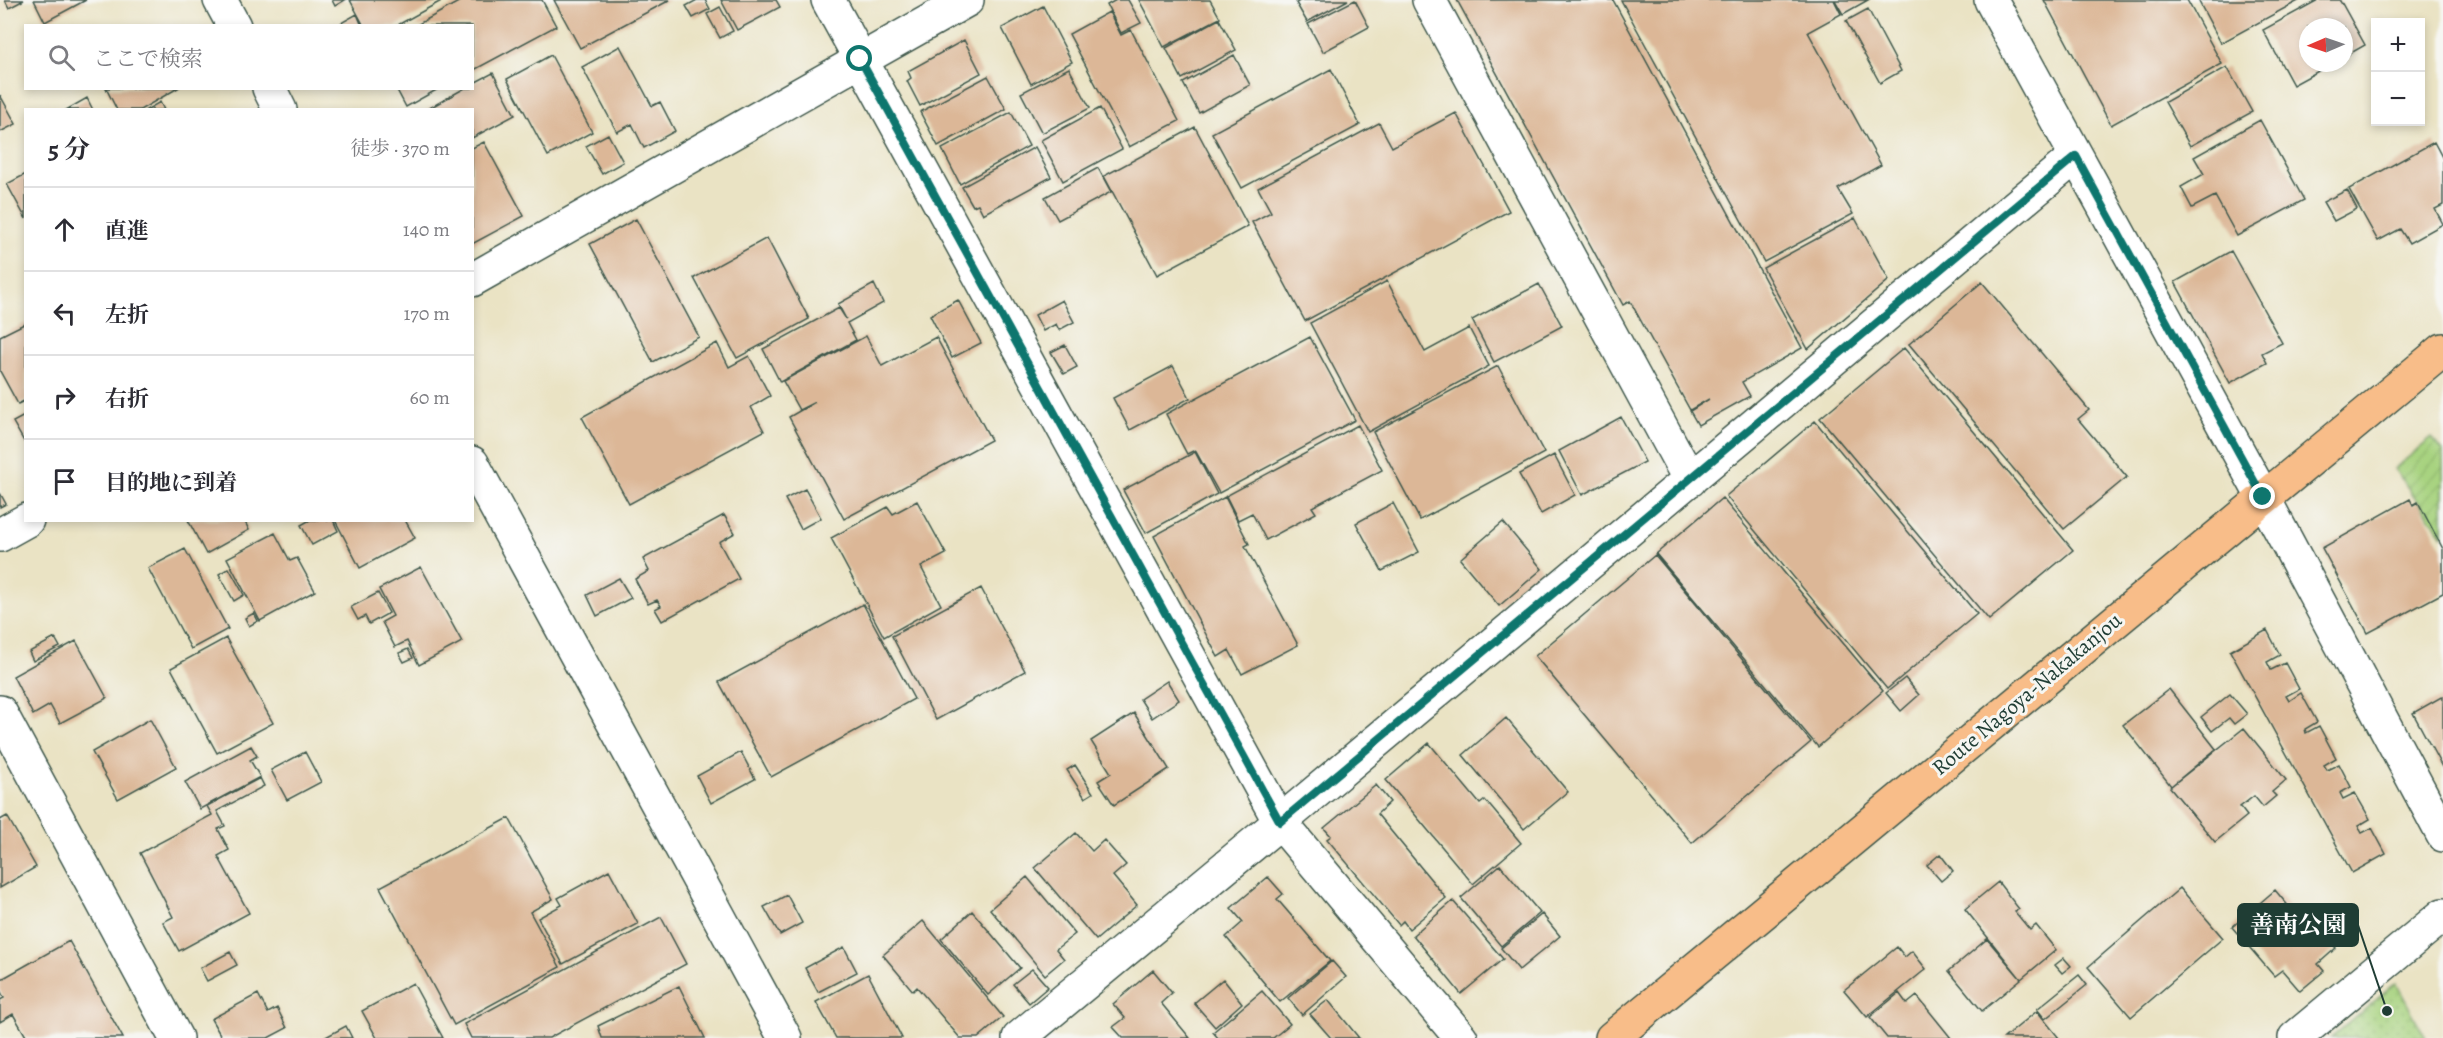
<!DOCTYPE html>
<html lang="ja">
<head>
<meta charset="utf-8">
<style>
	body { margin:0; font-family:Alegreya,"Noto Serif JP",serif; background:#f7f7f7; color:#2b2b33 }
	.controls { position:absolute; right:18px; top:18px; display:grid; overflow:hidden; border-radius:0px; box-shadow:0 3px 9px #0003 }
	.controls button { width:54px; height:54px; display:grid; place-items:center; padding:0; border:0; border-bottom:2px solid #e1e1e2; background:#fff; color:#2b2b33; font:30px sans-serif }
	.compass { position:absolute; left:2299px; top:18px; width:54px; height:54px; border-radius:50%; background:#fff; box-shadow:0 3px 9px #0003; rotate:268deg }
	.stop { position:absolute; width:18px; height:18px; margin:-14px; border:4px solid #0f766e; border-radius:50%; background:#fff }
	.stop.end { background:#0f766e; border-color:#fff; box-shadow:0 2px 6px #0008 }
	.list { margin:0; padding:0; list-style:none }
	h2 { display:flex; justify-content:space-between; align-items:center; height:78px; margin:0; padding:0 24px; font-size:26px }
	h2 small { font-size:20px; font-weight:400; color:#7c7c81 }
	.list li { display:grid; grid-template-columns:39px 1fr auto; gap:18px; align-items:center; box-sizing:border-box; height:84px; padding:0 24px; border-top:2px solid #e1e1e2 }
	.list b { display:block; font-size:22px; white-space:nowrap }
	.list em { font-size:20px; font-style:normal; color:#7c7c81 }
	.icon { flex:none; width:33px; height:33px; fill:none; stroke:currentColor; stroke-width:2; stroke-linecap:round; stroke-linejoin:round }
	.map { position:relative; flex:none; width:2443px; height:1038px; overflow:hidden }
	.search { position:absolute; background:#fff; box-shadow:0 3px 9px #0003; left:24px; top:24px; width:450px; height:66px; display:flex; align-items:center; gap:15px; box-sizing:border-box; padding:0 21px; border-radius:0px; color:#7c7c81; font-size:22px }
	.panel { position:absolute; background:#fff; box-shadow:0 3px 9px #0003; left:24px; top:108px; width:450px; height:414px; border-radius:0px }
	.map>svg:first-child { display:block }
	.park { fill:url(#park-dots); stroke:#64885a; stroke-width:1.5 }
	.garden { fill:url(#garden-furrows); stroke:#64885a; stroke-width:1.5 }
	.building { fill:#dcb797 }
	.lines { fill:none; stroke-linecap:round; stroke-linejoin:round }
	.minor-casing { stroke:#3d564a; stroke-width:36 }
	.major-casing { stroke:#3d564a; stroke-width:36 }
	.minor { stroke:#fff; stroke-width:33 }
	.major { stroke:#f8bd89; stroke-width:33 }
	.route { stroke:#0f766e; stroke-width:8 }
	.labels { text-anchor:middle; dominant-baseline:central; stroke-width:6; stroke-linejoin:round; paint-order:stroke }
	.street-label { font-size:22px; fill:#1f3d34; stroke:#f6f6f2 }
	.leader { fill:none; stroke:#1f3d34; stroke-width:2 }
	.callout-dot { fill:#1f3d34; stroke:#f6f6f2; stroke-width:2 }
	.callout { fill:#1f3d34; stroke:#1f3d34; stroke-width:2 }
	.callout-label { font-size:24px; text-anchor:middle; font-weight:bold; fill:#fff }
</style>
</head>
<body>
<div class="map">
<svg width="2443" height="1038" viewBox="0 0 2443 1038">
	<defs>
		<pattern id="park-dots" width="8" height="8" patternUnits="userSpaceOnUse" patternTransform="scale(1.5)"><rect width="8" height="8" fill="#a8d380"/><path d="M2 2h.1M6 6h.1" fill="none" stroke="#90b66f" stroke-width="1.8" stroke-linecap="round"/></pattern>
		<pattern id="garden-furrows" width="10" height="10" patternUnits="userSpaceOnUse" patternTransform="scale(1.5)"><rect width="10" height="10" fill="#a8d380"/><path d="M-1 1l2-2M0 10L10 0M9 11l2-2" fill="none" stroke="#90b66f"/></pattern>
	</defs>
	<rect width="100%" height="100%" fill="#f6f6f2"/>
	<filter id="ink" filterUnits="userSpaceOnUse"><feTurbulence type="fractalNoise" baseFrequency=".0167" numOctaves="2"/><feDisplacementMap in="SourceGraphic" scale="12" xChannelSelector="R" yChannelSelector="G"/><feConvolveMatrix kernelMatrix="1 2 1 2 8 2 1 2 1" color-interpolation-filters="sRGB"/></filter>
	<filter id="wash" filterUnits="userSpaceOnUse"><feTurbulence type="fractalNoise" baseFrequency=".008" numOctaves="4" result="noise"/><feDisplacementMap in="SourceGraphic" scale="24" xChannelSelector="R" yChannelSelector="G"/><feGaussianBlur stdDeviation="1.35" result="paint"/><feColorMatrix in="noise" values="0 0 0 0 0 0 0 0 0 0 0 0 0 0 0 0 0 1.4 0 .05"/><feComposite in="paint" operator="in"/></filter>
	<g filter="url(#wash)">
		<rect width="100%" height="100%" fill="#eae3c4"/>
		<path class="park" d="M2396,983L2426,1038H2331Z"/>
		<path class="garden" d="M2432,438L2443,451V535L2394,469Z"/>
		<g id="blocks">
			<path class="building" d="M5,0H24L9,8Z
				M34,0H86L45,22Z
				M332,0H345L335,6Z
				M350,0H443L396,26H364Z
				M462,0H542L556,26L472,71V26H415Z
				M554,0H670L580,48Z
				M697,0H705L710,9L693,18L686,6Z
				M721,0H776L780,7L737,30Z
				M1116,0H1128L1141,23L1121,33L1107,5Z
				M1139,0H1210L1220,18L1164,47Z
				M1301,0H1348L1307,22L1296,3Z
				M1355,0L1369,27L1323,52L1308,24Z
				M1457,0H1613L1802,348L1742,382L1750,396L1698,425L1690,411L1709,399L1690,410L1630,301L1623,305Z
				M1621,0H1834L1841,14L1808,32L1881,165L1838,189L1853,214L1764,262Z
				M1835,0H1868L1843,14Z
				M2044,0H2187L2222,64L2111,125Z
				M2198,0H2300L2221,43Z
				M2318,0H2340L2365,45L2344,57V27H2308V63H2333L2293,85L2263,30Z
				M1043,6L1072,62L1031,84L1002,28Z
				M720,7L733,31L720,38L707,14Z
				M1868,9L1901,71L1880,83L1846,21Z
				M1109,12L1121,35L1131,30L1179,121L1129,147L1069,34Z
				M357,14L362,26H343L341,23Z
				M1219,19L1236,50L1182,79L1166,48Z
				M964,40L981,73L920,106L907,81L911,78L908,71Z
				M620,46L652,106L660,102L675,131L644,148L632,124L617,132L582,67Z
				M551,55L592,132L548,156L507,79Z
				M1234,55L1250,85L1199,113L1183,83Z
				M2227,67L2252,112L2190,146L2165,102Z
				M1069,68L1090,108L1042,133L1021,93Z
				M1331,69L1360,125L1242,188L1212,133Z
				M493,73L515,115L472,138V110H426L465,88H472V84Z
				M988,76L1006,109L938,146L920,112Z
				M106,88H178L140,110H117Z
				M396,88H440L406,107Z
				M0,95L16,124L0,132Z
				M87,98L93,110H66Z
				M160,102L164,110H146Z
				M1100,108L1122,149L1063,181L1041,140Z
				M1011,112L1029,146L960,184L942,149Z
				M1456,113L1509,211L1305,321L1252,222L1271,212L1258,188L1379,123L1392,147Z
				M2260,120L2304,200L2237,236L2215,196L2192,208L2181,187L2204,174L2194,157Z
				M1195,127L1248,226L1157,275L1104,176Z
				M608,134L623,162L602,174L586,146Z
				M484,142L524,216L472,244V148Z
				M2434,142L2443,159V205L2435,209L2443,224L2409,243L2400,229L2378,241L2349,189Z
				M1035,147L1051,177L983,214L978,204L973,206L962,187Z
				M1098,168L1111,192L1058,220L1045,197Z
				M26,174V219L7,184Z
				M2347,190L2357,209L2334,221L2323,202Z
				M1855,218L1889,280L1808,349L1763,268Z
				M636,219L699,337L653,362L590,244Z
				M767,238L809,319L737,358L694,278Z
				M2231,251L2282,343L2262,353L2267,363L2230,383L2175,282Z
				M1387,281L1425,352L1469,328L1489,366L1368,432L1310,323Z
				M1982,282L2089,410L2078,419L2127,477L2064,529L1909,344Z
				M874,284L883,303L847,323L856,340L780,382L763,349L839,308L846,319L838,304Z
				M1539,284L1562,326L1494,362L1472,320Z
				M958,300L981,343L952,358L930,315Z
				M1062,300L1074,322L1059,330L1056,324L1043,331L1035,315Z
				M26,323V400L18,404L0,371V336Z
				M866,336L882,366L936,337L991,440L844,519L789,417L815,402L799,410L783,381Z
				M1310,337L1355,420L1219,493L1195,450L1187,454L1166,414Z
				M717,343L729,367L749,356L770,396L751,407L764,431L629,504L582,417Z
				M1065,345L1077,367L1064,374L1051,352Z
				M1904,348L2073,550L1989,620L1820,418Z
				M1173,366L1190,398L1130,430L1113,398Z
				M1498,366L1544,453L1420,520L1373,432Z
				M26,415V445L13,422Z
				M1621,417L1645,462L1582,495L1559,451Z
				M1815,421L1977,614L1887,689L1726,496Z
				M1358,425L1382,470L1312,507L1316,513L1266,540L1252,513L1238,520L1226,496Z
				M1195,452L1217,494L1146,533L1123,490Z
				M1554,455L1575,495L1541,514L1519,474Z
				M805,489L821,518L801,529L785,499Z
				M0,493L6,504L0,507Z
				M1225,497L1249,544L1245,546L1298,645L1242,674L1229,650L1218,657L1154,536Z
				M1722,498L1883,691L1818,747L1656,554Z
				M2410,499L2413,505L2418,502L2443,549V593L2368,633L2322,548Z
				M917,501L946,554L921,567L941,605L884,637L831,538L888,507L893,514Z
				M1393,503L1419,552L1382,571L1356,523Z
				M724,515L735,533L719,542L739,579L662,621L655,609L661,606L657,600L648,604L635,579L649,571L643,559Z
				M188,520H244L249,530L206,554Z
				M310,520H333L338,531L312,545L301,525Z
				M335,520H405L415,538L360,568Z
				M1503,522L1542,569L1499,606L1460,559Z
				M275,533L290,561L297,558L315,591L260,621L227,558Z
				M185,549L228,629L191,649L148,568Z
				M1655,555L1811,742L1692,843L1535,656Z
				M421,567L462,642L419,665L407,641L395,647L382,622L393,616L379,589Z
				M229,568L244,595L234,601L219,574Z
				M619,578L631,598L597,616L587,595Z
				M981,588L1025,671L936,720L892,636Z
				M378,593L389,613L369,624L365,616L358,620L351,607Z
				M863,604L914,699L771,777L719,682Z
				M254,613L258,621L249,626L245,618Z
				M2267,630L2280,655L2267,662L2271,670L2285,663L2299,689L2286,696L2289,701L2301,693L2317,722L2305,729L2306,733L2319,726L2336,758L2324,765L2327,770L2339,764L2351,787L2340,793L2343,799L2355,793L2370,819L2358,826L2362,833L2372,828L2386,854L2352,873L2230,651Z
				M55,638L60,647L33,661L29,652Z
				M226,638L273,723L217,753L171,668Z
				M76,641L107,698L60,723L50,705L33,715L13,676Z
				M408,649L413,658L404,662L399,653Z
				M1905,678L1919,695L1901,711L1886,693Z
				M1167,681L1179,700L1152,718L1140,699Z
				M2169,689L2216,749L2171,786L2123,725Z
				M2230,694L2247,714L2234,724L2229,718L2212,731L2201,717Z
				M2443,696V769L2413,713Z
				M1134,713L1169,769L1114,805L1098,781L1111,773L1091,741Z
				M1506,718L1568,792L1524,829L1463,755Z
				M150,719L176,767L118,799L92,752Z
				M2244,728L2286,780L2272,792L2276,796L2263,807L2254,796L2240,807L2247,816L2215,842L2170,787Z
				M1429,743L1480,804L1485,800L1521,843L1473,884L1386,780Z
				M251,746L257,756L250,760L260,777L200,809L185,782Z
				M305,752L321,782L287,800L271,770Z
				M741,752L755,779L711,803L697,776Z
				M1075,765L1093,793L1085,798L1067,770Z
				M260,778L264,786L217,811L225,826L218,829L229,850L218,856L249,913L179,951L163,922L173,917L140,853L212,815L207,806Z
				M1376,785L1390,802L1377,814L1446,898L1409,929L1403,921L1399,925L1327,839L1331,836L1324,828Z
				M7,816L36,867L0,888V820Z
				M509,818L553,899L530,912L560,967L454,1025L380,887Z
				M1076,833L1092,851L1104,840L1126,865L1113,876L1137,905L1096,940L1035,868Z
				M1940,854L1953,871L1941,881L1927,865Z
				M1500,865L1540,913L1501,946L1461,898Z
				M609,870L638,924L563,964L538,918L562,905L558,898Z
				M1027,877L1075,934L1056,949L1064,959L1045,975L990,909Z
				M1268,877L1283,894L1277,899L1330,961L1280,1002L1226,937L1243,922L1231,908Z
				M1998,882L2019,909L2015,912L2030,930L2036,925L2056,950L2021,979L1965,909Z
				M2180,888L2223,938L2131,1017L2088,967Z
				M2275,890L2310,932L2317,926L2336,948L2318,964L2324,971L2300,991L2282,970L2274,976L2232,927Z
				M787,895L802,923L780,935L764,907Z
				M1453,901L1503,959L1461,994L1413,935Z
				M972,911L1020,968L988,995L941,939Z
				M1542,914L1560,936L1519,970L1501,948Z
				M661,917L686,964L549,1038H471L464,1024Z
				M923,921L1003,1017L978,1038H960L917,987L913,991L883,955Z
				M1987,939L2021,979L1982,1011L1949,971Z
				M69,941L123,1038H27L13,1014L0,1022V1000L4,998L0,990V980Z
				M844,947L857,972L818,992L805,968Z
				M1897,947L1905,957L1912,951L1926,969L1867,1017L1844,990Z
				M230,952L237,965L207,981L200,968Z
				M2064,958L2071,966L2062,973L2055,965Z
				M1332,961L1346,977L1302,1015L1288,998Z
				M1032,969L1048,987L1029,1003L1013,984Z
				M1153,970L1172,993L1161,1003L1190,1038H1123L1113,1027L1125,1018L1113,1004Z
				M868,974L902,1038H836L816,1002Z
				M2079,975L2087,985L2045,1019L2037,1009Z
				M1223,979L1242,1003L1215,1027L1194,1003Z
				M413,983L443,1038H377L362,1011Z
				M679,986L705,1038H602L598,1026Z
				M1262,991L1290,1024L1273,1038H1218L1213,1032Z
				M1899,993L1907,1004L1917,996L1951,1038H1887L1870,1017Z
				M258,994L268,1013L277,1008L287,1028L268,1038H222L211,1019Z
				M1328,1000L1359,1038H1331L1310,1014Z
				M2037,1011L2059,1038H2004Z
				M346,1026L352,1038H324Z"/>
		</g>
	</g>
	<g filter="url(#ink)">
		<use href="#blocks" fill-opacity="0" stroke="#3d564a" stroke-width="1.5"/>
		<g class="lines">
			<defs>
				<path id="minor" d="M220,0L234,26
					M828,0L1280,822L1461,1038
					M1429,0L1690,480
					M1991,0L2263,497L2443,835
					M269,88L280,110
					M472,280L967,0
					M472,463L785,1038
					M0,535L27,520
					M0,712L176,1038
					M1019,1038L1280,822L2076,156
					M2295,1038L2443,915"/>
				<path id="major" d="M1612,1038L2443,350"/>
			</defs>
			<use href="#minor" class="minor-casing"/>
			<use href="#major" class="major-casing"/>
			<use href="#minor" class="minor"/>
			<use href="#major" class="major"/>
		</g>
	</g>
	<g class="lines" filter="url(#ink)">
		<path class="route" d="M860,59L1280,822L2076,156L2263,497"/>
	</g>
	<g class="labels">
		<g class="street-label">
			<text transform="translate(2027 694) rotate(-40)">Route Nagoya-Nakakanjou</text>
		</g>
	</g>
	<path class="leader" d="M2387 1011L2358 925"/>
	<circle class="callout-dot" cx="2387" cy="1011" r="6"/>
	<rect class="callout" x="2238" y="904" width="120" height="42" rx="6"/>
	<g class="callout-label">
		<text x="2298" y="933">善南公園</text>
	</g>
</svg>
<div class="controls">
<button>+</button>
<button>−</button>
</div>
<svg class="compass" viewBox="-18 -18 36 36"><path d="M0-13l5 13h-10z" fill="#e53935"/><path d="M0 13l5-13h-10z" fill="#7c7c81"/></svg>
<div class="stop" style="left:860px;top:59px"></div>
<div class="stop end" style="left:2263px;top:497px"></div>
<div class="search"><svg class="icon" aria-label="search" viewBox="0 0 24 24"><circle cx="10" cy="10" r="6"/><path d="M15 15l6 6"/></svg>ここで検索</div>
<section class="panel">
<h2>5 分<small>徒歩 · 370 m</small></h2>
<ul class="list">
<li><svg class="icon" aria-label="ahead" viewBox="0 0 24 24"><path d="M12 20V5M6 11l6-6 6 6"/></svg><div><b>直進</b></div><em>140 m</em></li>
<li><svg class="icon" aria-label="left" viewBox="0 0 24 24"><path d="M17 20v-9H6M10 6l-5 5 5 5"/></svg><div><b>左折</b></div><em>170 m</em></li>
<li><svg class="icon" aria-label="right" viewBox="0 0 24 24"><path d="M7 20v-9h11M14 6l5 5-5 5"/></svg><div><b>右折</b></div><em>60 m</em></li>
<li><svg class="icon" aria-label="arrive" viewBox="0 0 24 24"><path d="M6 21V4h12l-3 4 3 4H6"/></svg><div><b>目的地に到着</b></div></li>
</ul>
</section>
</div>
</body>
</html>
